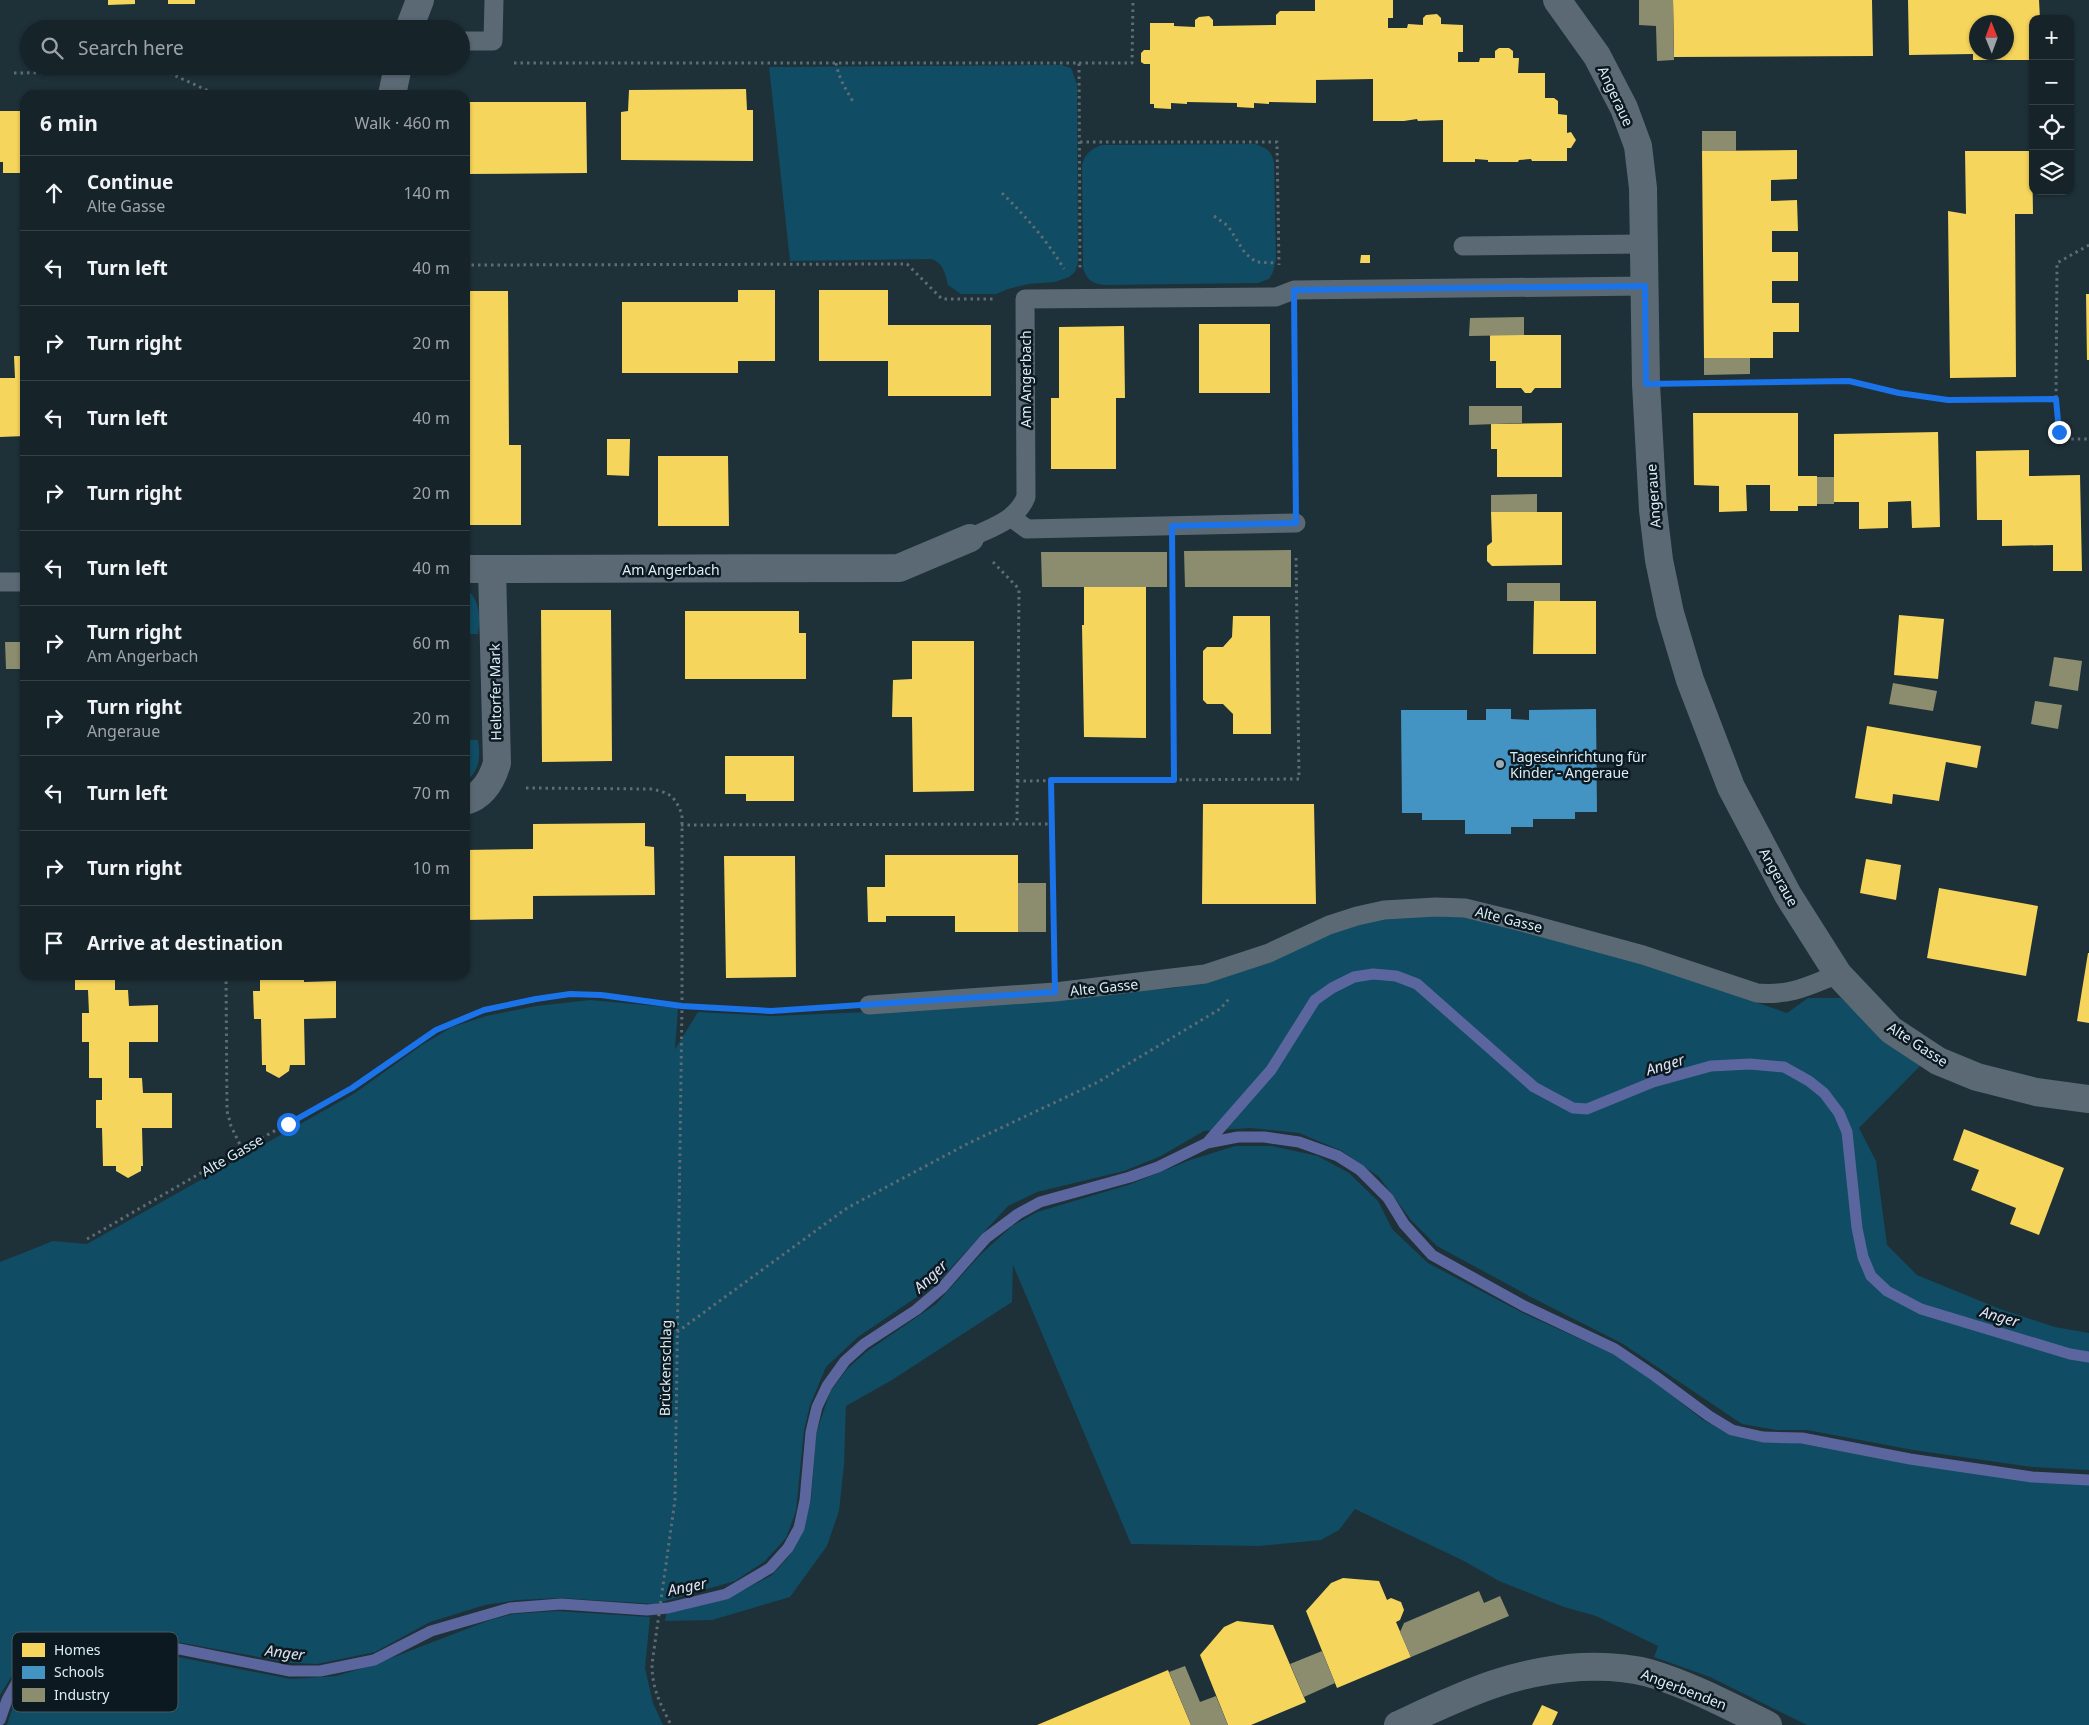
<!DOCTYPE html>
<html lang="en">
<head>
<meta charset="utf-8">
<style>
	body { margin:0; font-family:"Noto Sans",sans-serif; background:#1f2c32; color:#f1f3f6 }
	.controls { position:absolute; right:15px; top:15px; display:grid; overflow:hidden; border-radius:10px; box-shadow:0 1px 4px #0004 }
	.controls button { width:45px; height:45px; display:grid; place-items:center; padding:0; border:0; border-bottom:1px solid #354147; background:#16242a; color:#f1f3f6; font:25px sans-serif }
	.compass { position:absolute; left:1969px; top:15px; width:45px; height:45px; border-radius:50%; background:#16242a; box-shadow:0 1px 4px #0004; rotate:359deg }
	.stop { position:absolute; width:15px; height:15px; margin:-11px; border:4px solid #1a73e8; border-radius:50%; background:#fff }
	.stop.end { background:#1a73e8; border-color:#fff; box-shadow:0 1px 5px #0008 }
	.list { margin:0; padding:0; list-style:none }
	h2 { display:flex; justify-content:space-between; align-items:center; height:65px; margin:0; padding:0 20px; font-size:21px }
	h2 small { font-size:16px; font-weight:400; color:#9ea4a8 }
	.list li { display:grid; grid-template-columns:32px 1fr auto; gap:15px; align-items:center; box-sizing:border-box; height:75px; padding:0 20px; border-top:1px solid #354147 }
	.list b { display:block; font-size:19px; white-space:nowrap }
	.list p { margin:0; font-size:16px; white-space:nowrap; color:#9ea4a8 }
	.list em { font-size:16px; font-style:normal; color:#9ea4a8 }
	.icon { flex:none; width:28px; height:28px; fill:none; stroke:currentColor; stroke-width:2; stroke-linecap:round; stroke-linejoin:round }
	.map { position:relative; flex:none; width:2089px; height:1725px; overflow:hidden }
	.search { position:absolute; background:#16242a; box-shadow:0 1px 4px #0004; left:20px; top:20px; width:450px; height:55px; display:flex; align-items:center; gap:12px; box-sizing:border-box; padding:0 18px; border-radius:28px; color:#9ea4a8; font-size:19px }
	.panel { position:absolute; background:#16242a; box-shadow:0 1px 4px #0004; left:20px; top:90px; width:450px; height:890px; border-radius:15px }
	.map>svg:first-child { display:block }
	.green { fill:#104c63 }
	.homes { fill:#f6d55c; fill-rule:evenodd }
	.schools { fill:#4393c3 }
	.industry { fill:#8c8c6e }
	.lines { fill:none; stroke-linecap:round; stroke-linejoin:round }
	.stream { stroke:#5a669d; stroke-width:11 }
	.path { stroke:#5f6c74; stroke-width:3; stroke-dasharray:2.5 4; stroke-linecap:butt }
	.lane { stroke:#5b6974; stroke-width:19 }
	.street { stroke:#5b6974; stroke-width:28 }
	.route { stroke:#1a73e8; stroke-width:6 }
	.poi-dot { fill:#99abb4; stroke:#0c1920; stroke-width:2 }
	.labels { text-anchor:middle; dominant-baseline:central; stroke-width:5; stroke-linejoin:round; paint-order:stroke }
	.street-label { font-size:14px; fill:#dbedf6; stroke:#0c1920 }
	.poi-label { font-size:14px; fill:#dbedf6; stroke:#0c1920; text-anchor:start }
	.water-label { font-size:15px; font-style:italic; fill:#dee3f5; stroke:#0c1920 }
	.key { fill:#0c1920; stroke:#4a5960; stroke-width:1 }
	.key-label { font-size:14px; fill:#dbedf6 }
</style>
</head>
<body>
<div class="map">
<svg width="2089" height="1725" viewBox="0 0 2089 1725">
	<rect width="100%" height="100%" fill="#1e3038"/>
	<path class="green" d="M1061,65L1071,68L1077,84L1078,263L1075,272L1069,277L1055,282L1028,284L1008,289L996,294H961L948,285C945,274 944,263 931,259L790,261L769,67Z
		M1255,144C1267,148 1272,151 1274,163L1276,260L1273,272L1269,279L1258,283L1106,285C1093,284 1087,281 1083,268L1082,165C1085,154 1090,149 1102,145Z
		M465,588C480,599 481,617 478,634H465Z
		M465,740H478C481,757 479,772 465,782Z
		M1436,915L1464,917L1520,930L1640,963L1787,1013L1808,998H1841L1869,1024L1922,1064L1859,1128L1876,1161L1887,1245L1917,1275L2000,1309L2055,1327L2089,1333V1470L2032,1467L1913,1450L1807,1430H1776L1742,1424L1623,1344L1529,1296L1437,1246L1411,1220L1379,1177L1342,1151L1299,1133L1250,1128L1204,1131L1161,1156L1124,1171L1037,1192L1008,1206L936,1284L858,1337L826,1367L810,1405L804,1430L796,1511L786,1538L765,1561L735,1581L655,1604L561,1598L518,1600L485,1605L430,1622L375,1652L317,1664L291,1663L145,1636L73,1634L38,1646L18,1666L0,1695V1262L53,1241L87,1244L355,1093L422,1045L452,1027L486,1016L536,1006L590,1000L678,1008L675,1049L698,1012L772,1016L891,1011L1174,988L1207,981L1332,932L1386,916Z
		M1235,1146H1272L1318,1156L1349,1173L1378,1201L1392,1229L1428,1263L1523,1313L1611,1353L1650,1378L1703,1420L1730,1434L1758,1441L1798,1443L1911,1464L2031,1480L2089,1485V1725H1807L1710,1677L1654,1657L1658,1646L1596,1616L1564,1607L1499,1581L1464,1561L1355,1509L1339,1530L1321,1540L1259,1546L1131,1544L1013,1265L1012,1302L892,1380L846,1406L844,1465L839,1511L827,1546L790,1597L712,1620L665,1621L667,1611L727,1599L772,1575L790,1555L802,1531L811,1500L816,1434L830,1392L847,1369L866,1352L936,1304L980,1255L1012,1226L1037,1212L1131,1184L1190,1160Z
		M557,1611L650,1617L645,1668L653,1703L663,1725H7L19,1689L33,1672L70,1651L132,1648L291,1679L336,1676L373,1665L490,1620L513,1614Z"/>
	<path class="homes" d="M108,0H135V4L108,5Z
		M168,0H195V4H168Z
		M1315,0H1393V18H1388V28H1407L1408,24L1423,25V18L1426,15L1437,14L1441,18V24L1463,25V52H1458V62H1479L1480,58H1495V51L1499,48H1509L1513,51V58H1519L1518,73H1545V98H1554L1558,101V114L1567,115V133L1571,132L1576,140L1571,148H1567V161H1532L1531,159L1519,160L1518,162H1488V160L1475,159V162H1443V120L1418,121L1417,119L1404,121H1373V79L1316,80V103L1269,102V104L1254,103V108L1237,107V103L1187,102V104L1171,103V109L1154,108V104H1150V64H1144L1141,62V53L1144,50H1150V23H1174V26L1195,27V20L1199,17L1209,16L1213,20V26L1276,25V15L1280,11H1315Z
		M1673,0H1872L1873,56L1674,57Z
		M1908,0H2039L2040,19H2033V60H1973V54L1909,55ZM1976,22H2006V52H1976Z
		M746,89L747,110H753V161L621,160V112L628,111L629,90Z
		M465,102H586L587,173L465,174Z
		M0,111H25L24,173H3V162H0Z
		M1797,150V179L1771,180V201L1797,200L1798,231H1772V252H1798V281H1772V303H1799V332H1773V358H1704L1702,151Z
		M1965,151H2032L2033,214H2015L2016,377L1950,378L1948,211L1966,214Z
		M1361,255H1370V263H1360Z
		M738,290H775V361H738V373H622V302H738Z
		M819,290H888V325H991V396H888V361H819Z
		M465,291H508L509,445H521V525H465Z
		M2086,294H2089V360H2087Z
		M1199,324H1270V393H1199Z
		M1124,326L1125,398H1116V469H1051V398H1059V327Z
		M1490,335H1561V388H1535L1531,393H1525L1521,388H1496V361H1490Z
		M14,356H25V436L0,437V378H15Z
		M1693,413H1798V476H1817V506H1798V511H1770V485H1746L1747,511L1719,512V486L1694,485Z
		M1562,423V477H1497V449H1491V424Z
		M1938,432L1940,527L1912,528L1911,501L1888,502V528L1859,529V502H1834V434Z
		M607,439H630L629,476L607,475Z
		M2029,450V476L2080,475L2082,571H2053V545L2002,546V520H1977L1976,451Z
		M658,456H728L729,526H658Z
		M1491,512H1562V565L1492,566L1487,561V546L1492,542Z
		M1084,587H1146V738L1084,737L1082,625H1084Z
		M1534,601H1596V654H1533Z
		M541,610H611L612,761L542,762Z
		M685,611H799V633H806V679H685Z
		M1899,615L1944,619L1938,679L1894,675Z
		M1233,616H1270L1271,734H1233V714L1223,704H1207L1203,700V651L1207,647H1223L1232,637Z
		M912,641H974V791L913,792L912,717H892L893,680L912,679Z
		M1867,726L1981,746L1977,768L1946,762L1939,801L1893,794L1892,804L1855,798Z
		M725,756H794V801H746V794H725Z
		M1203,804H1314L1316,904H1202Z
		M645,823V846L654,847L655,895L533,896V919L465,920V850L533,849V824Z
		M885,855H1018V932H955V916H886V922H868L867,887H885Z
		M724,856H795L796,977L726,978Z
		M1866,859L1901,865L1896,900L1860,893Z
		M1939,888L2038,906L2026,976L1927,958Z
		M2088,953H2089V1023L2077,1021Z
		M75,975H115V990H128L129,1006L158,1005V1042H129V1078H142L143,1093H172V1128H142L143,1166H141V1171L128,1178L116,1171V1166H103L102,1128H96V1100H102V1078H89V1042H82V1013H89L88,990H75Z
		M260,975H304V982L336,981V1018L304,1019L305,1065H290L289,1071L279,1078L266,1071V1065H262L261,1019H254L253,991H260Z
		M1964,1129L2064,1168L2039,1235L2010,1224L2016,1208L1971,1190L1979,1170L1953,1160Z
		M1343,1578L1379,1581L1387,1600L1391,1598L1401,1602L1404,1610L1400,1620L1396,1622L1411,1657L1337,1688L1306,1611L1331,1583Z
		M1237,1621L1273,1625L1306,1702L1251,1725H1228L1200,1655L1224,1627Z
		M1168,1670L1191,1725H1037L1101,1698Z
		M1542,1705L1558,1712L1552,1725H1532Z"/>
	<path class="schools" d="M1486,709H1511V719L1529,720V710L1596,709L1597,812H1575V819H1533V827H1511V834H1465V820H1422V813H1402L1401,710H1467V720H1486Z"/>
	<path class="industry" d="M1639,0H1673L1674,60L1657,61L1656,26L1639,25Z
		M1702,131H1736V151H1702Z
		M1524,317V335L1469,336L1470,318Z
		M1704,358H1750V374L1704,375Z
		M1469,406H1522V423L1469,425Z
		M1817,477H1834V504H1817Z
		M1537,494V512H1491V495Z
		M1291,550V587H1185L1184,551Z
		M1041,552H1167V587H1042Z
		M1507,583H1560V601H1507Z
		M5,642H25V669H6Z
		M2054,657L2082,661L2078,691L2049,686Z
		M1893,683L1937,691L1933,711L1889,704Z
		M2035,701L2062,705L2058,729L2031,724Z
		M1018,883H1046V932H1018Z
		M1479,1591L1484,1603L1500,1596L1509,1616L1411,1657L1400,1632L1404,1623Z
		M1322,1651L1335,1683L1304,1697L1290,1664Z
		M1185,1666L1200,1702L1216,1696L1228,1725H1191L1169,1672Z"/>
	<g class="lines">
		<path class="stream" d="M1207,1143L1271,1070L1315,1000L1332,988L1354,977L1373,974L1396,976L1417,984L1534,1087L1573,1108L1587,1109L1653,1082L1711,1066L1750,1064L1784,1067L1809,1081L1824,1093L1839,1113L1847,1132L1857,1228L1863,1257L1871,1276L1887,1291L1921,1309L2070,1354L2089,1357
			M0,1720L7,1700L23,1671L36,1658L56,1648L73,1644L144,1642L290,1671H320L374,1660L431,1631L510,1608L561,1604L647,1610L668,1608L726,1594L770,1568L788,1548L799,1528L805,1500L811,1432L817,1407L827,1386L845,1361L864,1344L916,1310L942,1288L986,1238L1018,1214L1040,1202L1130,1177L1158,1167L1207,1143L1238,1137H1264L1299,1142L1338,1156L1360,1170L1388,1198L1404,1224L1432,1255L1524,1306L1615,1349L1655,1376L1709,1416L1732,1430L1763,1437L1802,1438L1910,1459L2032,1477L2089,1480"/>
		<path class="path" d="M514,63H1079L1080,269
			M836,63C839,79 846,90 854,103
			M1079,63H1132L1133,0
			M14,73L165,71L213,93L359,92
			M1080,142H1277L1279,265
			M1002,193C1026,217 1047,240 1064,269
			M1214,216L1228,226L1245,253L1256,262L1277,263
			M2089,245L2057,263L2056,399L2059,432L2066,439H2089
			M465,265L907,264L942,299H994
			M1294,324L1295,492
			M1681,384L1849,381L1899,393L1948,400L2056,399
			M1173,556L1174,780
			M993,562L1019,589L1017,824
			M1051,780L1055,962
			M1017,781L1299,779L1296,554
			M526,788L651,789C671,793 674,796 682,814V1006L675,1500L652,1664C652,1689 660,1703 671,1725
			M681,825L1052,824
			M226,975L227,1111L231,1126L242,1149
			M87,1239L242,1149L352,1088L436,1030L484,1010L570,994L601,995L682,1006L771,1011L841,1007
			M677,1332L847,1208L967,1144L1098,1082L1220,1009L1229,999"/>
		<path class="lane" d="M461,41H493L494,0
			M1463,246L1644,244
			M1012,518L1027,529L1296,523
			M970,538C992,527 1016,521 1026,497L1025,299L1276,297L1294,290L1645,286
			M0,582H25
			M869,1005L1055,992L1205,974L1269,953L1329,925L1357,916L1384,910L1436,907L1465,908L1522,922L1643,955L1757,993C1790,996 1808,986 1838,974"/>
		<path class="street" d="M1557,0L1597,56L1624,108L1638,146L1643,188L1646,384L1653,510L1659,560L1670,613L1690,680L1731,787L1788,895L1838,974L1891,1030L1938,1061L1977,1077L2036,1092L2089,1099
			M409,29L420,0
			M392,95L398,66
			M465,569L899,568L970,538
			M465,801C483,796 492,780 497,763L492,569
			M1398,1725C1461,1696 1510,1671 1581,1667C1604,1666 1627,1667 1649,1673C1690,1685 1729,1706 1768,1725"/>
	</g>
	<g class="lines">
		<path class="route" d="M288,1124L352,1088L436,1030L484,1010L536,999L570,994L601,995L682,1006L771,1011L1055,992L1051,780H1174L1172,526L1296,523L1294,290L1645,286L1646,384L1849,381L1899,393L1948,400L2056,399L2059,432"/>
	</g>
	<circle class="poi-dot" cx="1500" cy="764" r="5"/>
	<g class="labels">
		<g class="street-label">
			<text transform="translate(1616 96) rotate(65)">Angeraue</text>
			<text transform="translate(1025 379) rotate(-90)">Am Angerbach</text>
			<text transform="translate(1653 496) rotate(-94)">Angeraue</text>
			<text x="671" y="569">Am Angerbach</text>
			<text transform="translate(495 692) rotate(-91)">Heltorfer Mark</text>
			<text transform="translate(1779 877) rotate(61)">Angeraue</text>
			<text transform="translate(1509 919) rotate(14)">Alte Gasse</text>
			<text transform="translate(1104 987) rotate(-6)">Alte Gasse</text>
			<text transform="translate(1918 1044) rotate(33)">Alte Gasse</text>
			<text transform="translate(232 1155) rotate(-30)">Alte Gasse</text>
			<text transform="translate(665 1368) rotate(-89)">Brückenschlag</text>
			<text transform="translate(1684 1689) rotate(21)">Angerbenden</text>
		</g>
		<g class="poi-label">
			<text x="1510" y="756">Tageseinrichtung für<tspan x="1510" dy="16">Kinder - Angeraue</tspan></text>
		</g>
		<g class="water-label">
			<text transform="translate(1665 1064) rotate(-17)">Anger</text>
			<text transform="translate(930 1276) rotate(-43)">Anger</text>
			<text transform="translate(2000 1316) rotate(16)">Anger</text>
			<text transform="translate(687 1586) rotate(-11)">Anger</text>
			<text transform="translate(285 1652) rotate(7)">Anger</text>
		</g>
	</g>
	<rect x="12" y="1632" width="166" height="80" rx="8" class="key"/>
	<rect x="22" y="1643" width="23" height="14" fill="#f6d55c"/>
	<rect x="22" y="1666" width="23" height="13" fill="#4393c3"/>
	<rect x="22" y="1688" width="23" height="14" fill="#8c8c6e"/>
	<g class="key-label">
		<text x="54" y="1655">Homes</text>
		<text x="54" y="1677">Schools</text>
		<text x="54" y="1700">Industry</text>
	</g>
</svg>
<div class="controls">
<button>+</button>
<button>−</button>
<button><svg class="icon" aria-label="locate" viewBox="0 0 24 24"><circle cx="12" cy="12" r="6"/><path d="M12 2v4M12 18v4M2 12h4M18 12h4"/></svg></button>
<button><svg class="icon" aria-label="layers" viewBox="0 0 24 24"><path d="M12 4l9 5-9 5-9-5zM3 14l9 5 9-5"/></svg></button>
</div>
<svg class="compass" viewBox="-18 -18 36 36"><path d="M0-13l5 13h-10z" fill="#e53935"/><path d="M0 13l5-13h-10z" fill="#9ea4a8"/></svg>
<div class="stop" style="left:288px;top:1124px"></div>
<div class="stop end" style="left:2059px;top:432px"></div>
<div class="search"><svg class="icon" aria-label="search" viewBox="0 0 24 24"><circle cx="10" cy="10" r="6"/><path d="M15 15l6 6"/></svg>Search here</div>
<section class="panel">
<h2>6 min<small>Walk · 460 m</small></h2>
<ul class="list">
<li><svg class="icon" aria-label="ahead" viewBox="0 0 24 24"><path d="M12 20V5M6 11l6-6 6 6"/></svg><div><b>Continue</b><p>Alte Gasse</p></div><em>140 m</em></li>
<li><svg class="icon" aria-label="left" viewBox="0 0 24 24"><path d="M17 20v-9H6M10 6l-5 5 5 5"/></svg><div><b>Turn left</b></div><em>40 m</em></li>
<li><svg class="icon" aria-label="right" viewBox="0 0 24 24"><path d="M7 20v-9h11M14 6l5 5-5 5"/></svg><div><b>Turn right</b></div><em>20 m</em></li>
<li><svg class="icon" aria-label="left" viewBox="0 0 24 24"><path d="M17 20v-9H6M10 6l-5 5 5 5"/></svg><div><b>Turn left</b></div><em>40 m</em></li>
<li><svg class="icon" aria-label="right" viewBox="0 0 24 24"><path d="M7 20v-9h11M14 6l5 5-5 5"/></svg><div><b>Turn right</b></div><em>20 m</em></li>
<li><svg class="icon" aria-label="left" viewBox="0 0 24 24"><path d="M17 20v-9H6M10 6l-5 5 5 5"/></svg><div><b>Turn left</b></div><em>40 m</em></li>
<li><svg class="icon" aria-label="right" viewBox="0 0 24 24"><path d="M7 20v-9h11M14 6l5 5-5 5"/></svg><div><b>Turn right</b><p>Am Angerbach</p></div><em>60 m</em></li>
<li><svg class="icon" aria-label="right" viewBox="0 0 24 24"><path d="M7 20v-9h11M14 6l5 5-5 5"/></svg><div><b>Turn right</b><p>Angeraue</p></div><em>20 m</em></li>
<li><svg class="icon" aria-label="left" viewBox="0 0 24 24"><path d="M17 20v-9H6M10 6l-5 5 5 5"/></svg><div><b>Turn left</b></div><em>70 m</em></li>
<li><svg class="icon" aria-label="right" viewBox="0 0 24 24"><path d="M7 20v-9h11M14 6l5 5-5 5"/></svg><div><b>Turn right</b></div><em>10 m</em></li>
<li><svg class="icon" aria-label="arrive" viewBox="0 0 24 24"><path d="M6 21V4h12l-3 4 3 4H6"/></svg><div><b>Arrive at destination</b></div></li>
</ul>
</section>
</div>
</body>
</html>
